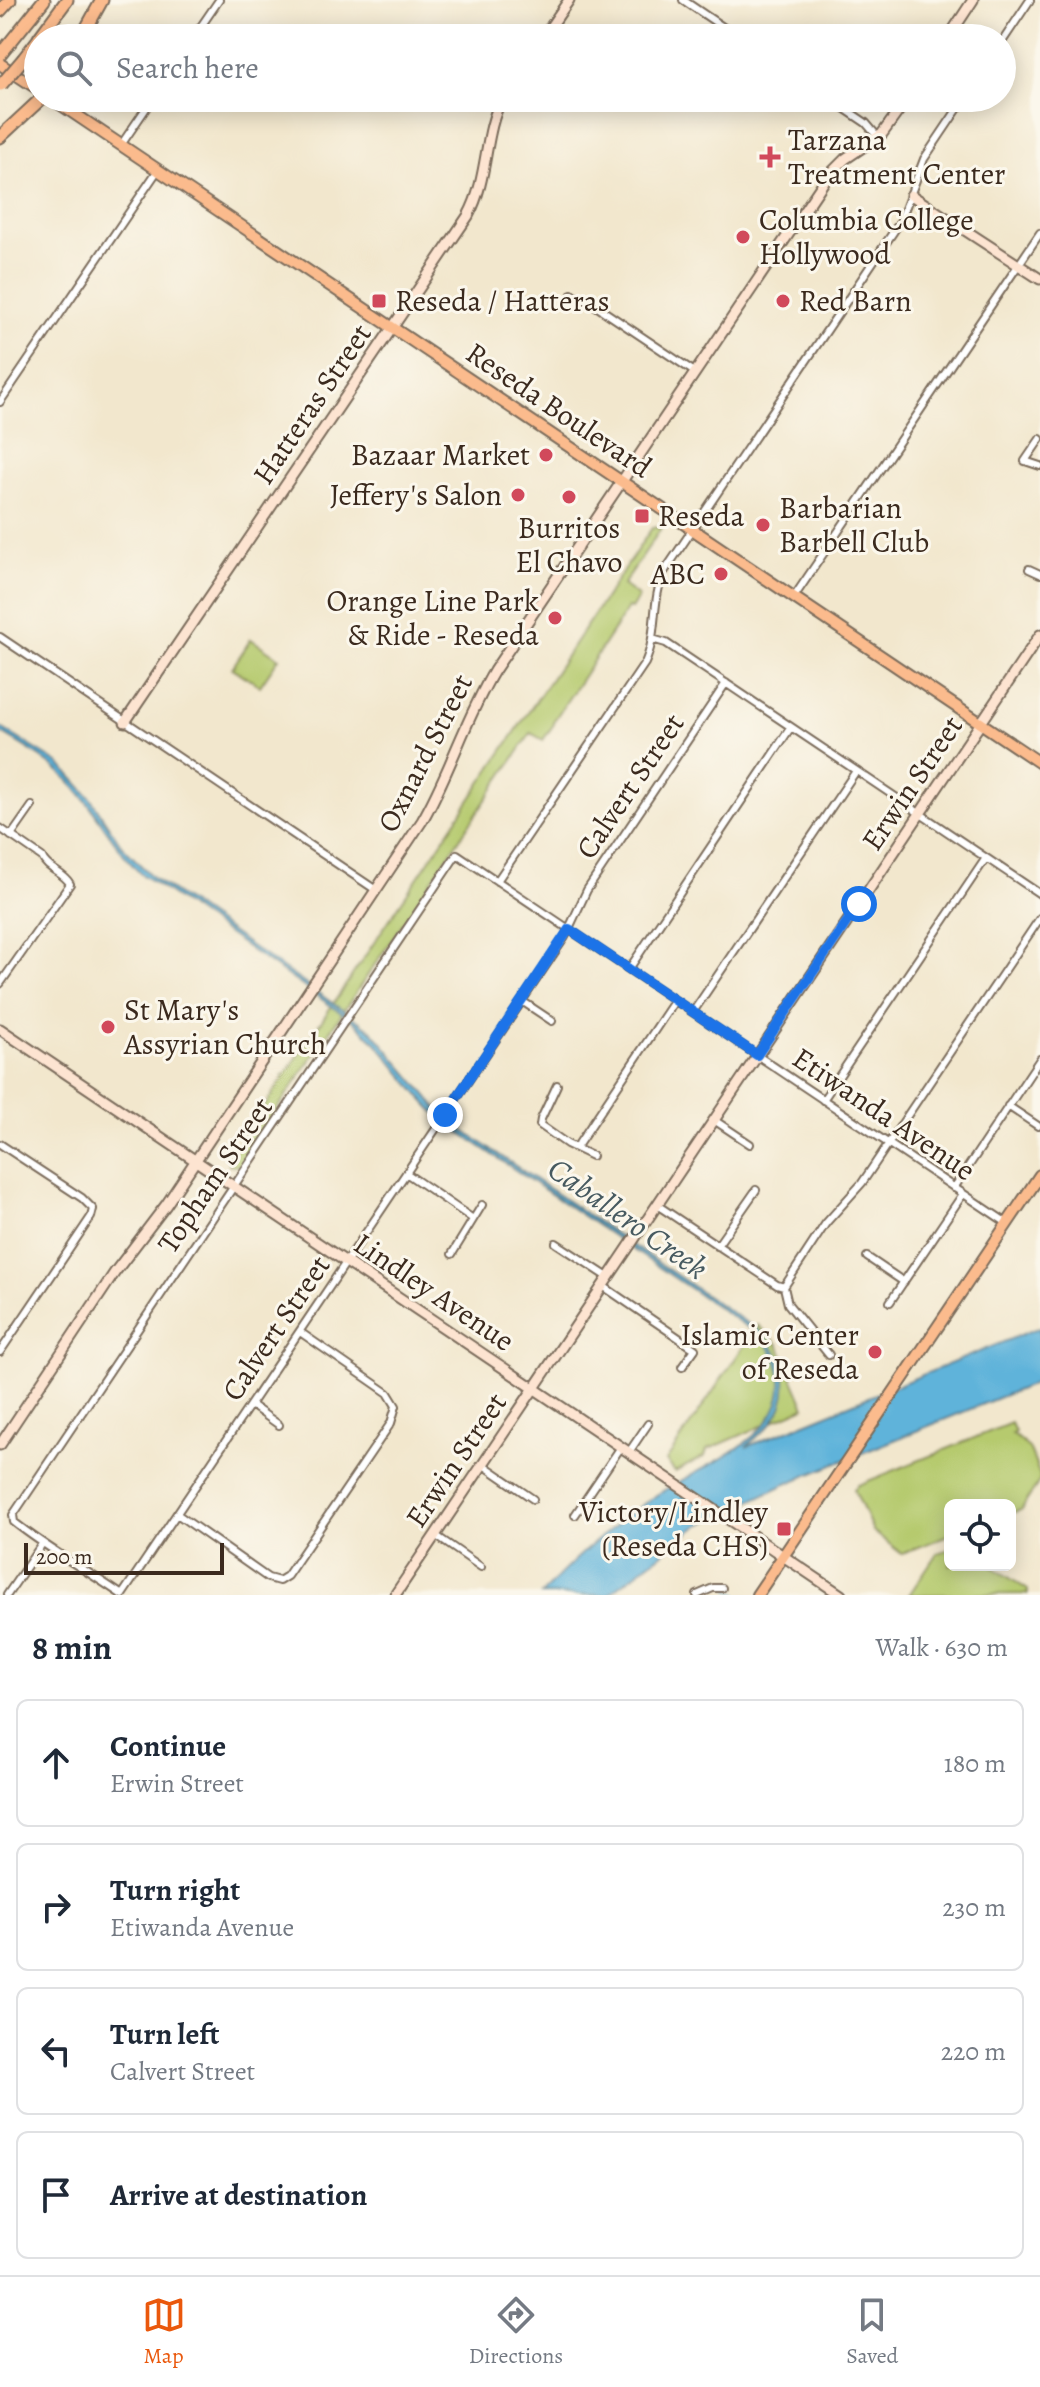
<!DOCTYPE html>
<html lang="en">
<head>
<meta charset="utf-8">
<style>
	body { margin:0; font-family:Alegreya,serif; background:#f6f6f7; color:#1f2937 }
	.controls { position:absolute; right:24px; bottom:24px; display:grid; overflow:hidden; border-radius:12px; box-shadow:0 4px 20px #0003 }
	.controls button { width:72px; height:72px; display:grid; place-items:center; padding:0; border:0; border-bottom:2px solid #e0e1e3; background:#fff; color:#1f2937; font:40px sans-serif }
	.scale { position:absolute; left:24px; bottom:20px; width:200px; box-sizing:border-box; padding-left:8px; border:4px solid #3b2a1e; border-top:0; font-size:22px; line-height:28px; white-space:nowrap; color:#3b2a1e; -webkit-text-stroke:6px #fbf7ec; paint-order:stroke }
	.stop { position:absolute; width:24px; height:24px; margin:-18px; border:6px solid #1a73e8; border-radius:50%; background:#fff }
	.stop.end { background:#1a73e8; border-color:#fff; box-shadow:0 2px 8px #0008 }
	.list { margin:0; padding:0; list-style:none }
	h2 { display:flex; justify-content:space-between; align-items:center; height:104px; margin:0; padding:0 32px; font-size:34px }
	h2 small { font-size:26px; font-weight:400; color:#747a83 }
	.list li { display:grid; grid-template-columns:52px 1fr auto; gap:24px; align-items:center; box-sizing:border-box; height:128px; margin:0 16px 16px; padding:0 16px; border:2px solid #e0e1e3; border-radius:12px }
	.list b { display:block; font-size:30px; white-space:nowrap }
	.list p { margin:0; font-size:26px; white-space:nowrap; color:#747a83 }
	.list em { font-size:26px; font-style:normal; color:#747a83 }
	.icon { flex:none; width:44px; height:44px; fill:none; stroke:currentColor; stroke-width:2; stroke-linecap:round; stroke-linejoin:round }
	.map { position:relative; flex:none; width:1040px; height:1595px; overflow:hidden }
	.search { position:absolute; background:#fff; box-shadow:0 4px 20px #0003; left:24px; right:24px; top:24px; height:88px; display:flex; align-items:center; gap:20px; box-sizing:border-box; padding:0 28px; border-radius:44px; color:#747a83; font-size:30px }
	.sheet { height:680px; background:#fff }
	nav { display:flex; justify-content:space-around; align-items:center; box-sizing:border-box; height:112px; border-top:2px solid #e0e1e3; background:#fff; font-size:22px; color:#747a83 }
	nav a { display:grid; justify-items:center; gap:4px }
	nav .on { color:#ea580c }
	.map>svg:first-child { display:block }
	.green { fill:#b6ca6e; stroke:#787a46; stroke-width:2 }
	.water { fill:#5eb3da; stroke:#4c6e7c; stroke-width:2 }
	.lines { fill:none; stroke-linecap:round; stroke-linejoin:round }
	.stream { stroke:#5eb3da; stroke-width:2 }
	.street-casing { stroke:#7b6c5b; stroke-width:10 }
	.secondary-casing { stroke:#7b6c5b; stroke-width:13 }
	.primary-casing { stroke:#7b6c5b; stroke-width:14 }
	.highway-casing { stroke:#7b6c5b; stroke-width:15 }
	.street { stroke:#fff; stroke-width:6 }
	.secondary { stroke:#fde4d1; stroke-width:9 }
	.primary { stroke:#fbbb8d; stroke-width:10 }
	.highway { stroke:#fbbb8d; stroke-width:11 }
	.highway-bridge-casing { stroke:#7b6c5b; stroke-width:15; stroke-linecap:butt }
	.highway-bridge { stroke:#fbbb8d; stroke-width:11 }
	.route { stroke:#1a73e8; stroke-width:10 }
	.poi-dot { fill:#d1495b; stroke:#fbf7ec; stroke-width:3 }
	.labels { text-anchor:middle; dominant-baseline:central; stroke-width:6; stroke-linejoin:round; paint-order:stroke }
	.poi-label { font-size:30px; fill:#3b2a1e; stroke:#fbf7ec; text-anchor:start }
	.street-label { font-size:30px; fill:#3b2a1e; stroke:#fbf7ec }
	.water-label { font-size:32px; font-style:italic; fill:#475a60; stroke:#fbf7ec }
</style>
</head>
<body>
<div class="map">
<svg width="1040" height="1595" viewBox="0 0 1040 1595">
	<rect width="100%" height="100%" fill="#fbf7ec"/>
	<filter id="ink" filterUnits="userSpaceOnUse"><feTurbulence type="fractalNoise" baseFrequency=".0125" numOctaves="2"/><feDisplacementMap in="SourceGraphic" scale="16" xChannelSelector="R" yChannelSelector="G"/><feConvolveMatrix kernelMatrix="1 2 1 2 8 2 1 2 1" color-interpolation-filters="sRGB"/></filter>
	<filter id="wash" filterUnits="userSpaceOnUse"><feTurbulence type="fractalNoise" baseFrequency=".006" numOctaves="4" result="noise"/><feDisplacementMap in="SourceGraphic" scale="32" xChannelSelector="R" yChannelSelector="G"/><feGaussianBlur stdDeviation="1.8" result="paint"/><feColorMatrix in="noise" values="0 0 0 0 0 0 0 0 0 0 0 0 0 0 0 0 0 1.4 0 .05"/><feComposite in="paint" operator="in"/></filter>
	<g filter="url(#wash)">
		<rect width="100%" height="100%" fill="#f2e7cd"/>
		<path class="green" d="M662,527L623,585L639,597L631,609L628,608L553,722L554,724L543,740L531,733L239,1166L229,1165V1159L652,528Z
			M251,639L279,658L260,686L232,668Z
			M758,1325L778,1344L805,1407L707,1450L705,1456L675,1472L666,1461Z
			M1011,1423L1015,1432L1012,1434L1029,1448L1040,1475V1480L1021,1510L1012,1513L1010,1505H950V1534L902,1554L873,1531L854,1489L858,1485Z
			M950,1549V1565H990L1028,1590V1594L909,1595L937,1553Z"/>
		<path class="water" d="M0,727L58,763L70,775L89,796L121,845L152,877L371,1030L438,1109L464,1131L763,1334C785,1359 795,1392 773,1421C766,1431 754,1438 746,1447L1040,1327V1381L788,1483L699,1525L608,1595H541C573,1559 612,1526 652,1498C691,1470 786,1441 781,1380C779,1360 771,1346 756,1333L449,1125C412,1095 390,1051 353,1021L140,873C114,847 99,815 76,788C55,764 27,748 0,732Z"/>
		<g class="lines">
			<path class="stream" d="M729,1583L730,1590L738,1595"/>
		</g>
	</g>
	<g filter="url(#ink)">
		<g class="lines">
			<defs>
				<path id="street" d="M683,0L739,38
					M193,38L219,0
					M1002,42L1030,0
					M829,98L866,123L878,137
					M121,145L153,98
					M572,294L590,302L696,373
					M0,402L158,170
					M1040,439L1025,461L1040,466
					M1029,569L1040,574
					M794,597L1040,233
					M0,637L376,890
					M652,639L666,643L1040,894
					M0,828L42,857C47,870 64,872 70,884L0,984
					M11,836L32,806
					M497,881L645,663C658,634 651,601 664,572L900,222L924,159L965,98
					M629,969L791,727
					M522,1001L552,1021
					M693,1012L856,771
					M557,1085L541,1119L540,1125L567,1144L592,1156
					M823,1100L986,858
					M1008,1106L1038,1126
					M714,1120L750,1144
					M0,1144L82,1198L93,1209L91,1217L0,1352
					M576,1148L675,1000
					M406,1173L473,1219
					M954,1188L1040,1059
					M657,1205L777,1285L784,1287
					M556,1243L608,1277
					M717,1246L756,1190
					M452,1254L482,1205
					M867,1257L904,1282
					M603,1286L695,1349L682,1367
					M784,1287L826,1223L862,1183L1040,918
					M784,1287L788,1304L829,1355
					M890,1302L963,1194
					M251,1405L279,1425
					M629,1452L648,1424
					M482,1464L533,1499
					M177,1514L268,1578L279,1581L287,1576L391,1423L396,1406L388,1393L300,1332
					M575,1515L621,1447
					M435,1535L481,1567
					M7,1595L42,1544
					M122,1595C86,1570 48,1549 14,1522L13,1515L457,854L1007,1223
					M122,1595L565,937L587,890L726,683
					M697,1595L713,1588H722"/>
				<path id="secondary" d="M543,38L569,0
					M948,38L973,0
					M911,195L1040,279
					M125,722L468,216C489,178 483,135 502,98
					M0,1029L841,1595
					M0,1445L115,1272L166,1205L422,821C450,773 465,719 494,671L827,177L845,159L882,134L908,98
					M395,1595L1040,635"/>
				<path id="primary" d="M0,64L38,89
					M51,98L1040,763
					M757,1595L1040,1175"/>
				<path id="highway" d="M0,11L10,0
					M39,38L67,0
					M81,38L102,0
					M0,55L44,0
					M24,58L38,40
					M0,137L42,98"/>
			</defs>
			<use href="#street" class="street-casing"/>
			<use href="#secondary" class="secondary-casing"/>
			<use href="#primary" class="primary-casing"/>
			<use href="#highway" class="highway-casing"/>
			<use href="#street" class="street"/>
			<use href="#secondary" class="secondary"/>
			<use href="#primary" class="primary"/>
			<use href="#highway" class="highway"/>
			<defs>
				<path id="highway-bridge" d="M1,85L24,58"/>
			</defs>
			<use href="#highway-bridge" class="highway-bridge-casing"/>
			<use href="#highway-bridge" class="highway-bridge"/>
		</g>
	</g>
	<g class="lines" filter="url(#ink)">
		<path class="route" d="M445,1115L569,929L757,1055L859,904"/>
	</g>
	<g class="poi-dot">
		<path d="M766 145h8v8h8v8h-8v8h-8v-8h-8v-8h8z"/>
		<circle cx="743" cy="237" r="8"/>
		<rect x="371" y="293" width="16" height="16" rx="4"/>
		<circle cx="783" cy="301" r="8"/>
		<circle cx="546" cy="455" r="8"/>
		<circle cx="518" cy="495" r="8"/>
		<circle cx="569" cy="497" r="8"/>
		<rect x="634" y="508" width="16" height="16" rx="4"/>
		<circle cx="763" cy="525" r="8"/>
		<circle cx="721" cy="574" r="8"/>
		<circle cx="555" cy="618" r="8"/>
		<circle cx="108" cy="1027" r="8"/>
		<circle cx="875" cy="1352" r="8"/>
		<rect x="776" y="1521" width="16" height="16" rx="4"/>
	</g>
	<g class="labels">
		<g class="poi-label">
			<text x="788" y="140">Tarzana<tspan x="788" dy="34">Treatment Center</tspan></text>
			<text x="759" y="220">Columbia College<tspan x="759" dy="34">Hollywood</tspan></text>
			<text x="395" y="301">Reseda / Hatteras</text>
			<text x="799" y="301">Red Barn</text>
			<text x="530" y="455" text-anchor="end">Bazaar Market</text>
			<text x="502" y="495" text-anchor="end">Jeffery's Salon</text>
			<text x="779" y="508">Barbarian<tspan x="779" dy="34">Barbell Club</tspan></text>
			<text x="658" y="516">Reseda</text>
			<text x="569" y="528" text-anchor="middle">Burritos<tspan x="569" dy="34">El Chavo</tspan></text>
			<text x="705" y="574" text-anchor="end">ABC</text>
			<text x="539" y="601" text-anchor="end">Orange Line Park<tspan x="539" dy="34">&amp; Ride - Reseda</tspan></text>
			<text x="124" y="1010">St Mary's<tspan x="124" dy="34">Assyrian Church</tspan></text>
			<text x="859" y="1335" text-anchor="end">Islamic Center<tspan x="859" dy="34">of Reseda</tspan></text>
			<text x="768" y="1512" text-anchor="end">Victory/Lindley<tspan x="768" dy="34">(Reseda CHS)</tspan></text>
		</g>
		<g class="street-label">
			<text transform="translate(312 404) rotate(-56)">Hatteras Street</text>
			<text transform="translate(559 410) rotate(34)">Reseda Boulevard</text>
			<text transform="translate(425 753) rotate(-63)">Oxnard Street</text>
			<text transform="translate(912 783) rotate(-56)">Erwin Street</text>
			<text transform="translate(630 786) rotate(-56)">Calvert Street</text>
			<text transform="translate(884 1114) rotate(34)">Etiwanda Avenue</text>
			<text transform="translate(215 1175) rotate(-56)">Topham Street</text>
			<text transform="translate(434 1292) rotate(34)">Lindley Avenue</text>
			<text transform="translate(276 1328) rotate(-56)">Calvert Street</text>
			<text transform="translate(456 1460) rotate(-56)">Erwin Street</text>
		</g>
		<g class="water-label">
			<text transform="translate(628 1218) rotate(35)">Caballero Creek</text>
		</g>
	</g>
</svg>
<div class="controls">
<button><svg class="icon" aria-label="locate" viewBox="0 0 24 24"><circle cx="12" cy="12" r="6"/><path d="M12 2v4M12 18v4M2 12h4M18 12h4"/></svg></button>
</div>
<div class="scale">200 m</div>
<div class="stop" style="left:859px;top:904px"></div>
<div class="stop end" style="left:445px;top:1115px"></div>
<div class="search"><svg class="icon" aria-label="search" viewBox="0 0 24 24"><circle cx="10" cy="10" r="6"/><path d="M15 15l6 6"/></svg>Search here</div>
</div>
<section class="sheet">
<h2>8 min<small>Walk · 630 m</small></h2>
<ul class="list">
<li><svg class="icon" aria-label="ahead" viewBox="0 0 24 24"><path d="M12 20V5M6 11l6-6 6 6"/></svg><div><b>Continue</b><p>Erwin Street</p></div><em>180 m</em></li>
<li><svg class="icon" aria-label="right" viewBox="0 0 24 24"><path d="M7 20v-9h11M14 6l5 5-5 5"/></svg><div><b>Turn right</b><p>Etiwanda Avenue</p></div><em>230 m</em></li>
<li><svg class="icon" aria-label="left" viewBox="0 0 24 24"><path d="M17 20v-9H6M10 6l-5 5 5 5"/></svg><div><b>Turn left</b><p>Calvert Street</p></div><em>220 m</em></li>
<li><svg class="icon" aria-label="arrive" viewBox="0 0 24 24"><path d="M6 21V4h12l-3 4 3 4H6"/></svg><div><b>Arrive at destination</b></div></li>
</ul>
</section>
<nav>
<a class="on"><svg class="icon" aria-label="map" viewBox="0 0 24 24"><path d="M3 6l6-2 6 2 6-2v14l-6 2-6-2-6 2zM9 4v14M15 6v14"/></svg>Map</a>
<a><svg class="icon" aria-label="directions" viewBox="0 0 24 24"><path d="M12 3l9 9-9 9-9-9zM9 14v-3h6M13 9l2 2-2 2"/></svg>Directions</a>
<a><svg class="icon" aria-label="saved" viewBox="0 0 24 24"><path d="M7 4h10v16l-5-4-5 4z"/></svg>Saved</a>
</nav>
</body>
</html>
